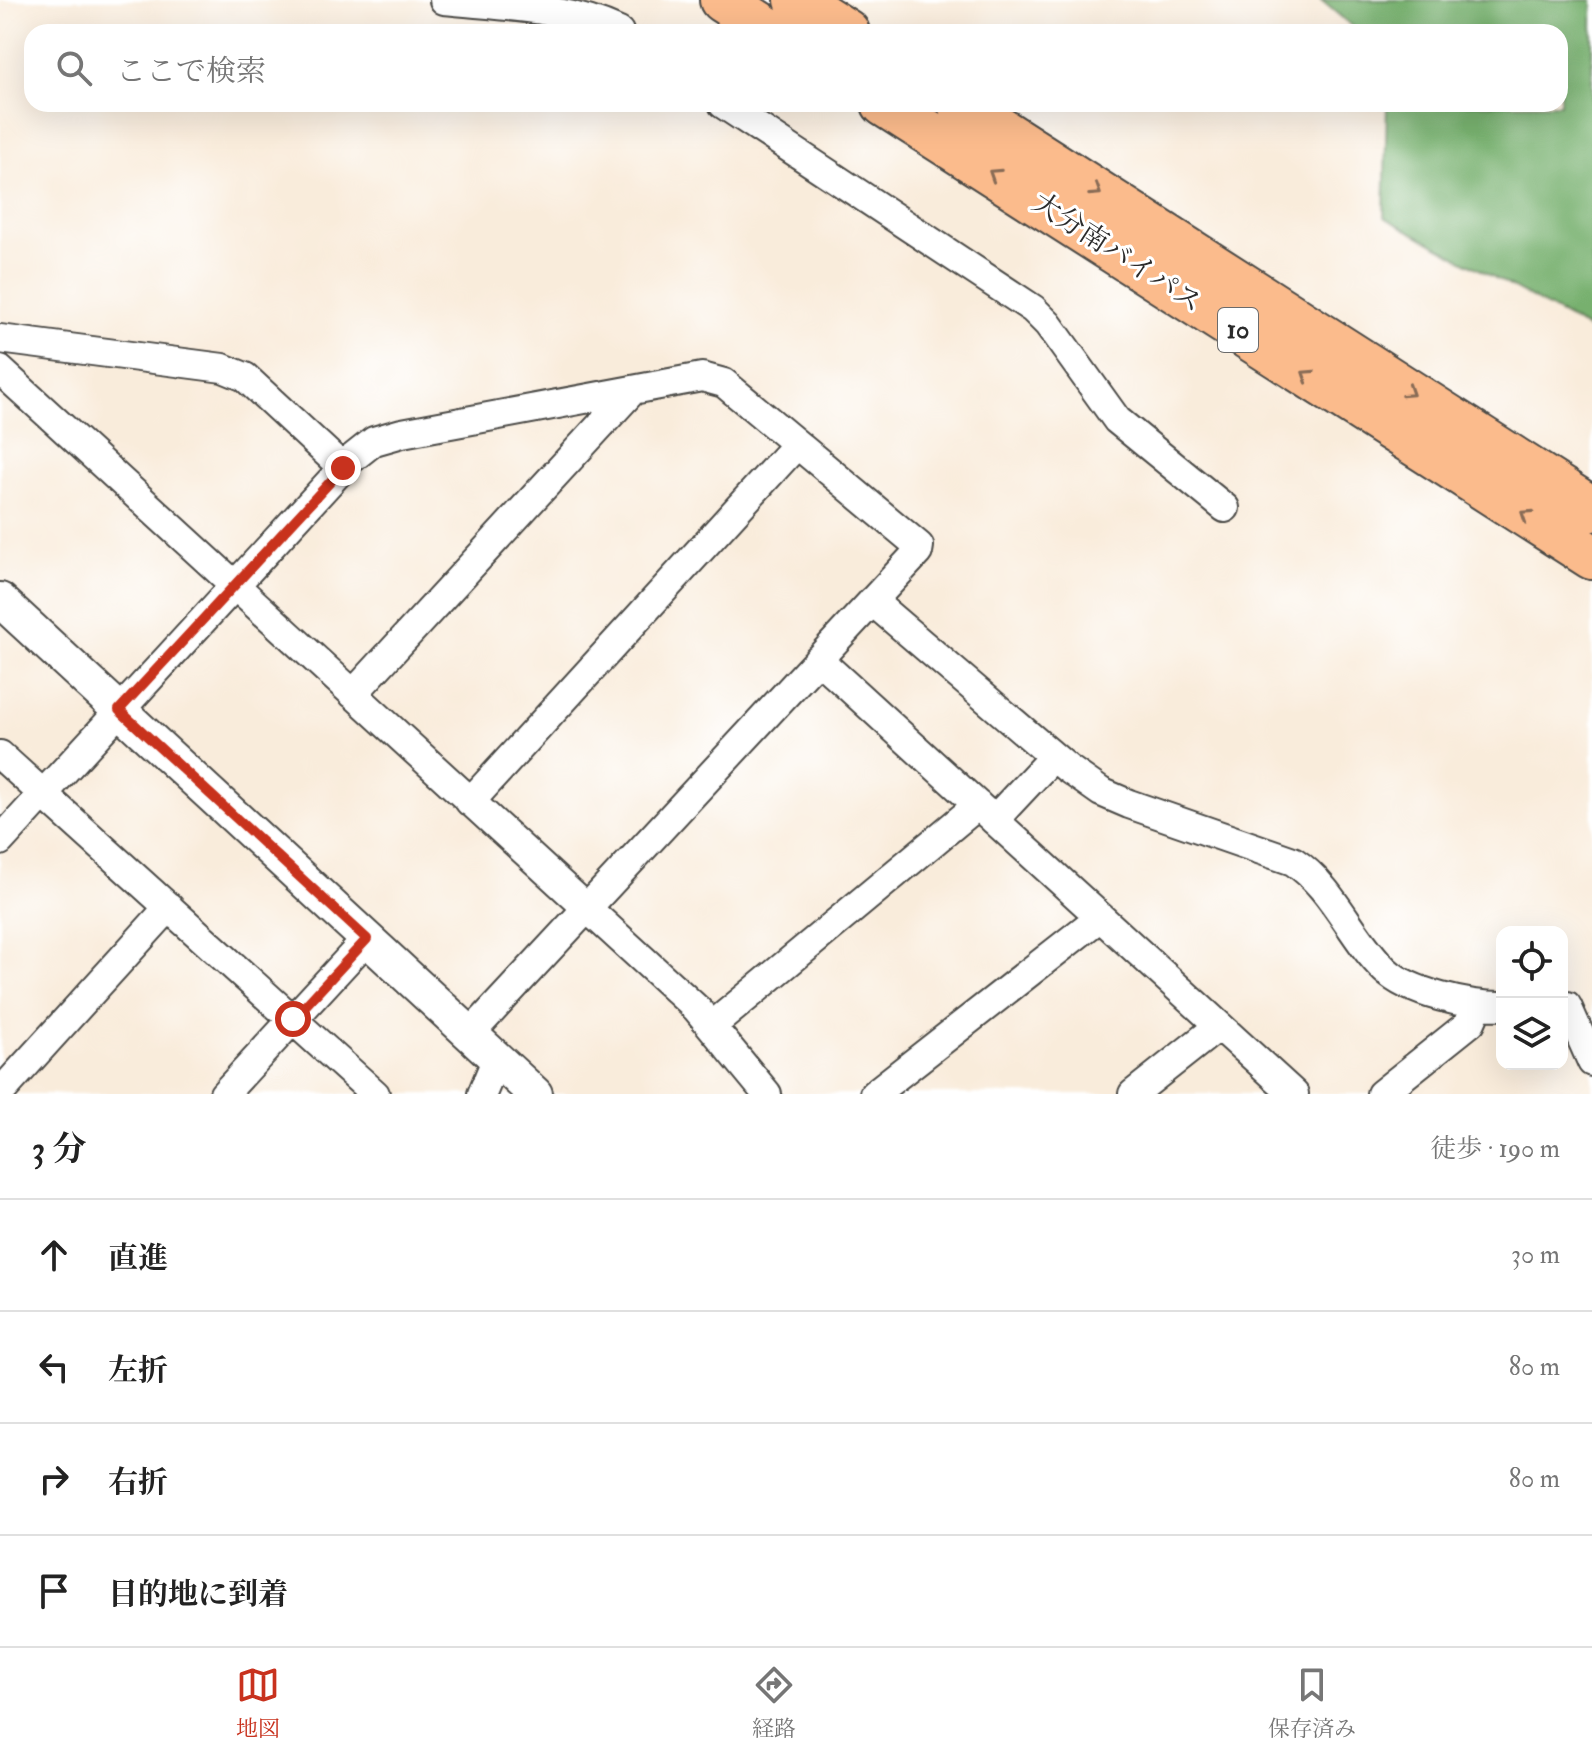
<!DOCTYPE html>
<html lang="ja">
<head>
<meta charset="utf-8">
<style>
	body { margin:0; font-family:"IM FELL Double Pica","Noto Serif JP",serif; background:#f6f6f6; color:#222 }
	.controls { position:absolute; right:24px; bottom:24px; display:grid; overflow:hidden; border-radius:16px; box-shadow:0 8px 32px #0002 }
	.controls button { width:72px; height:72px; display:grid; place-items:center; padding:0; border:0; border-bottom:2px solid #e0e0e0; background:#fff; color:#222; font:40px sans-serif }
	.stop { position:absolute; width:24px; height:24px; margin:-18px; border:6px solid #c8321e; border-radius:50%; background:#fff }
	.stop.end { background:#c8321e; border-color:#fff; box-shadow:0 2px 8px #0008 }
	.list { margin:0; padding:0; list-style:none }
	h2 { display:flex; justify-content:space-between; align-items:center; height:104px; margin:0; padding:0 32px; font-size:34px }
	h2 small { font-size:26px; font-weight:400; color:#767676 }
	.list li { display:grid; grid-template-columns:52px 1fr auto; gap:24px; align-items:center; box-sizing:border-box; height:112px; padding:0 32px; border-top:2px solid #e0e0e0 }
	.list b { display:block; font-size:30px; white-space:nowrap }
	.list em { font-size:26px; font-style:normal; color:#767676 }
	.icon { flex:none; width:44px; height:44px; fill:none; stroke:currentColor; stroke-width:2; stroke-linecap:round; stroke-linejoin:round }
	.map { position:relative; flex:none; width:1592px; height:1094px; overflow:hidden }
	.search { position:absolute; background:#fff; box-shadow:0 8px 32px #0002; left:24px; right:24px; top:24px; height:88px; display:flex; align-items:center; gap:20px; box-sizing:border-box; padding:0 28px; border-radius:24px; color:#767676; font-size:30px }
	.sheet { height:552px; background:#fff }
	nav { display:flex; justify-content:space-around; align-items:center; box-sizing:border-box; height:112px; border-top:2px solid #e0e0e0; background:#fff; font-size:22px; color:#767676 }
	nav a { display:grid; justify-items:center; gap:4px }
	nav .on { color:#c8321e }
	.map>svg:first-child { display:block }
	.forest { fill:#77b06e; stroke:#516e4c; stroke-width:2 }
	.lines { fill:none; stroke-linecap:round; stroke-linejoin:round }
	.minor-casing { stroke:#4a4845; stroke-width:32 }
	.tertiary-casing { stroke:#4a4845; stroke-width:38 }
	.trunk-casing { stroke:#4a4845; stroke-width:48 }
	.minor { stroke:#fff; stroke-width:28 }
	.tertiary { stroke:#fff; stroke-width:34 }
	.trunk { stroke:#fbbb8c; stroke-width:44 }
	.oneway { stroke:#896c57 }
	.route { stroke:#c8321e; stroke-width:10 }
	.labels { text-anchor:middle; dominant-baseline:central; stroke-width:6; stroke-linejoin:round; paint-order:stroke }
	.shield { fill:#fff; stroke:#6b6b6b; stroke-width:2 }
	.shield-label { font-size:26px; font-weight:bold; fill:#2b2b2b }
	.street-label { font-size:28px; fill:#2b2b2b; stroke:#fff }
</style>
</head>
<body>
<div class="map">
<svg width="1592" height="1094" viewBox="0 0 1592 1094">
	<rect width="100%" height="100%" fill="#fff"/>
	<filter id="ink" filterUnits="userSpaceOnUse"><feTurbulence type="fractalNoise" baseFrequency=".0125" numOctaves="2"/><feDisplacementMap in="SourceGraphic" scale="16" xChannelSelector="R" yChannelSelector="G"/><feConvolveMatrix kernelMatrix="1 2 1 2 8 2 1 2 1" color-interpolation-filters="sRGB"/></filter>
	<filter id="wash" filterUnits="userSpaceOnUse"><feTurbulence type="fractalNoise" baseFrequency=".006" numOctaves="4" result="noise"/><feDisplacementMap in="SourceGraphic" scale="32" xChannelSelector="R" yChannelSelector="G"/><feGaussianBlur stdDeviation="1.8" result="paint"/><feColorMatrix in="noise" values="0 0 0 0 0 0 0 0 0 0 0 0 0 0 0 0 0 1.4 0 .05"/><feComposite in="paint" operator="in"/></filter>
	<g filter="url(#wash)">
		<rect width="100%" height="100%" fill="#f9ecdb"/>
		<path class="forest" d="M1321,0H1592V331L1384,217L1387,104H1560V32H1359Z"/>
	</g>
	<g filter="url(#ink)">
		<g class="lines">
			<defs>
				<path id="minor" d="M444,0C502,6 566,7 619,32
					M723,104L1033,309L1048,324L1117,420L1225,508
					M0,339L223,368L245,377L343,468
					M0,370L697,1009L767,1094
					M872,601L1067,768L1101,792L1129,804L1293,861C1334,888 1350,936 1385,970C1409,993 1469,1006 1502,1006
					M818,659L1294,1094
					M353,694L633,390
					M0,755L375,1094
					M470,802L797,444
					M994,820L1053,757
					M0,841L350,460L374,441L402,433L702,377L724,383L919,546L918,552L470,1034
					M1562,1006H1567L1592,1062
					M713,1025L978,805
					M0,1093L169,907
					M224,1094L367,939
					M482,1094L496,1060
					M874,1094L1100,917
					M1133,1094L1219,1026
					M1381,1094L1471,1022L1478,1006"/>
				<path id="tertiary" d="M0,600L535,1094"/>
				<path id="trunk" d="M722,0L772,32
					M797,0L847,32
					M884,104L1592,557
					M960,104L1592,509"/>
			</defs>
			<use href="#minor" class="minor-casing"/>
			<use href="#tertiary" class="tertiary-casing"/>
			<use href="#trunk" class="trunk-casing"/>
			<use href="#minor" class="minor"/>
			<use href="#tertiary" class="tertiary"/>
			<use href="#trunk" class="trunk"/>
		</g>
		<defs><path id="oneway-chevron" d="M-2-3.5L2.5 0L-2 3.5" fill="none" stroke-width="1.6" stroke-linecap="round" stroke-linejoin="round" transform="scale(2)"/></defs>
		<g class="oneway">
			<use href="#oneway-chevron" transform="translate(994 174) rotate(-147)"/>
			<use href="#oneway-chevron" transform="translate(1096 191) rotate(33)"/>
			<use href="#oneway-chevron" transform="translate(1307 375) rotate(-147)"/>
			<use href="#oneway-chevron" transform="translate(1409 392) rotate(33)"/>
			<use href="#oneway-chevron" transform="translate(1526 515) rotate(-147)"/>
		</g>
	</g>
	<g class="lines" filter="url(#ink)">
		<path class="route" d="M293,1019L367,939L119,710L343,468"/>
	</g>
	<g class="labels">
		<rect class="shield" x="1218" y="308" width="40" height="44" rx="6"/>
		<g class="shield-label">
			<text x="1238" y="330">10</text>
		</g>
		<g class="street-label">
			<text transform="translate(1117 253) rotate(33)">大分南バイパス</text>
		</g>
	</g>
</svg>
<div class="controls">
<button><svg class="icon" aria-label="locate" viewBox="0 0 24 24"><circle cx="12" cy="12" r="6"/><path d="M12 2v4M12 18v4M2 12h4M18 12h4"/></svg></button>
<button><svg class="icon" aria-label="layers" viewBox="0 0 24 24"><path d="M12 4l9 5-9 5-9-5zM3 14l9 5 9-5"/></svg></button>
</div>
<div class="stop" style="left:293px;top:1019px"></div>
<div class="stop end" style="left:343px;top:468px"></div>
<div class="search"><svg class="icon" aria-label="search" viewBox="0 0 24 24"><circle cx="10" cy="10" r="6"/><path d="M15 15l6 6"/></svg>ここで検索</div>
</div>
<section class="sheet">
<h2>3 分<small>徒歩 · 190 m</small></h2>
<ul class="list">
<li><svg class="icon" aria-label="ahead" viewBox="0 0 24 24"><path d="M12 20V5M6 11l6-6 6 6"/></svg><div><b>直進</b></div><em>30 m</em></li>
<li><svg class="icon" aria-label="left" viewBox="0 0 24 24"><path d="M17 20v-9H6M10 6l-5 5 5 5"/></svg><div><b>左折</b></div><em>80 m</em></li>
<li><svg class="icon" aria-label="right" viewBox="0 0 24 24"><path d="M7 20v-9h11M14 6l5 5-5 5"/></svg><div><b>右折</b></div><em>80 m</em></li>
<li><svg class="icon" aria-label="arrive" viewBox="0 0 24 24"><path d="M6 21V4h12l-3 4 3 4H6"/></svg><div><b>目的地に到着</b></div></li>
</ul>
</section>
<nav>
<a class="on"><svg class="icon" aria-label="map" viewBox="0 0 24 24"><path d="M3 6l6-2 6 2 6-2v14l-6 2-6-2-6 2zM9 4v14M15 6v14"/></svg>地図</a>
<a><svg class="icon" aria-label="directions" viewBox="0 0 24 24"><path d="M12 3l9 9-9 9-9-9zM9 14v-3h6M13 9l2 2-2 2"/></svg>経路</a>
<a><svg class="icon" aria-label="saved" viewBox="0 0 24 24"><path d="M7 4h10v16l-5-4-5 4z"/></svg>保存済み</a>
</nav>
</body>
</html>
